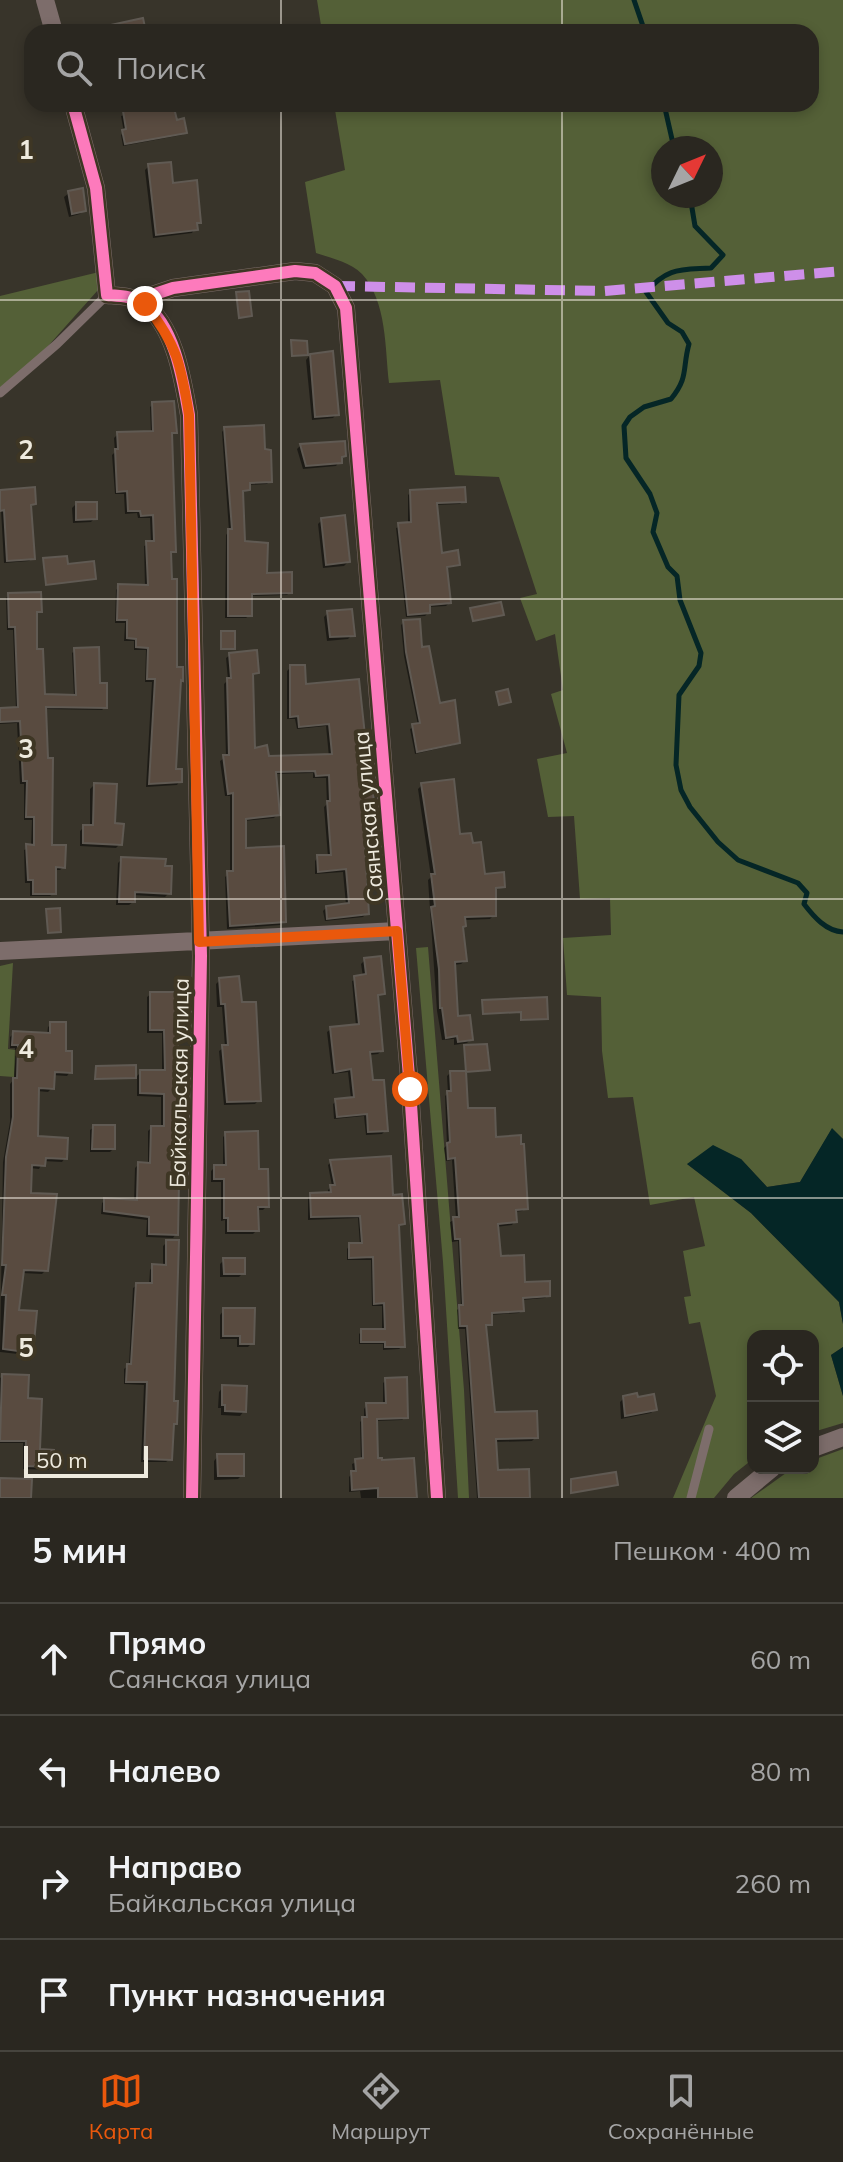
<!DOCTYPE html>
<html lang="ru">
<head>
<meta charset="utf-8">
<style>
	body { margin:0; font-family:Mulish,sans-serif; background:#36332d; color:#f1f3f6 }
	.controls { position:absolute; right:24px; bottom:24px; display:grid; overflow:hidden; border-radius:16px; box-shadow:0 4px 12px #0003 }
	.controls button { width:72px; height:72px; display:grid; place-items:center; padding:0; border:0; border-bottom:2px solid #46443e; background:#2a2720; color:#f1f3f6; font:40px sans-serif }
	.compass { position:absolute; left:651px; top:136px; width:72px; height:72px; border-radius:50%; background:#2a2720; box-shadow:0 4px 12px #0003; rotate:47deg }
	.scale { position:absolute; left:24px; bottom:20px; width:124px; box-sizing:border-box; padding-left:8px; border:4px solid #eeeade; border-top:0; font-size:22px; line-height:28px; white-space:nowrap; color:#eeeade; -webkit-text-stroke:6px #3e3624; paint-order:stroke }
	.stop { position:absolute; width:24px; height:24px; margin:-18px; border:6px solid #ea580c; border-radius:50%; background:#fff }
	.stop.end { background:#ea580c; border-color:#fff; box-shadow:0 2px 8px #0008 }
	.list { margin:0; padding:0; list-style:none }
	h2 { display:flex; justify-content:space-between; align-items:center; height:104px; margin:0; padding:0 32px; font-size:34px }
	h2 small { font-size:26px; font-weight:400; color:#a5a5a5 }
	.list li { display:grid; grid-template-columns:52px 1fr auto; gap:24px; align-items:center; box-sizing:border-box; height:112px; padding:0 32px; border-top:2px solid #46443e }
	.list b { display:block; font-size:30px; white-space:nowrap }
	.list p { margin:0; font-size:26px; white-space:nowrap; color:#a5a5a5 }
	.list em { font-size:26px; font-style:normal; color:#a5a5a5 }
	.icon { flex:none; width:44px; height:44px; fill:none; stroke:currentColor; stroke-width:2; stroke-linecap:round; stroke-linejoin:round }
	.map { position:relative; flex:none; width:843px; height:1498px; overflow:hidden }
	.search { position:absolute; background:#2a2720; box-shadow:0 4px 12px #0003; left:24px; right:24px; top:24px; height:88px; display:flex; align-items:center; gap:20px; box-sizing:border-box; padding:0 28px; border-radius:24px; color:#a5a5a5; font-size:30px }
	.sheet { height:552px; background:#2a2720 }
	nav { display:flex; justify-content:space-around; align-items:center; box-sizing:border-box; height:112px; border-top:2px solid #46443e; background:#2a2720; font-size:22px; color:#a5a5a5 }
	nav a { display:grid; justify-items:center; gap:4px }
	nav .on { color:#ea580c }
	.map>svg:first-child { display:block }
	.green { fill:#546037; fill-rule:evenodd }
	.water { fill:#052626 }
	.shadow { fill:#0007 }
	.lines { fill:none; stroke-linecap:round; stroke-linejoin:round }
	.stream { stroke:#052626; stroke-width:5 }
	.building { fill:#594b40; stroke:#605a53; stroke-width:2 }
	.lane { stroke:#7d6d6b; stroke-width:9 }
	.street { stroke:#7d6d6b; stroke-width:18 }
	.quiet { stroke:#ce8fe9; stroke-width:10; stroke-dasharray:20 10; stroke-linecap:butt }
	.cycleway-casing { stroke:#3e3624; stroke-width:17 }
	.cycleway { stroke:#fd7abc; stroke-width:12 }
	.route { stroke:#ea580c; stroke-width:10 }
	.grid { fill:none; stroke:#eeeade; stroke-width:2; stroke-opacity:0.55 }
	.labels { text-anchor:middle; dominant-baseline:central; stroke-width:8; stroke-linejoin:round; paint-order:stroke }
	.street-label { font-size:22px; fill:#eeeade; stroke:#3e3624 }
	.grid-label { font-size:26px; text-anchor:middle; font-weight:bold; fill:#eeeade; stroke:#3e3624; stroke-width:8; stroke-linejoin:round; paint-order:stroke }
</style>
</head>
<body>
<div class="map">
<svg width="843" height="1498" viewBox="0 0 843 1498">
	<rect width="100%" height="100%" fill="#38342a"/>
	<path class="green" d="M317,0H843V1139L832,1129L800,1182L767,1187L741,1159L687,1164L751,1213L839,1302L843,1324V1347L831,1355L843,1396V1423L813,1432V1336H753V1459L734,1474L714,1498H673L716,1396L700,1322L689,1324L684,1297L691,1296L683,1251L705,1246L694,1197L650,1205L633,1097L608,1098L602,1051L601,997L567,995L563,938L611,935L610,898L580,899L574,816L548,817L537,759L567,753L551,694L563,690L555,634L536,641L520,598L537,594L499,477L455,475L440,380L389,383C385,349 387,301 362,274C350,262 331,258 316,253L305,182L345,170L334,104H811V32H322ZM663,148H711V196H663Z
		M99,272L98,290L24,373L0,394V296Z
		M428,947L464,1390L469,1498H458L443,1262L416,948Z
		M13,963L8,1049L16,1050L14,1077L0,1076V966Z
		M843,1449V1498H751L793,1468H813V1460Z"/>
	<path class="water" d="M832,1128L843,1139V1324L839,1302L751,1213L687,1164L713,1145L741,1159L767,1187L800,1182Z
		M843,1347V1396L831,1355Z"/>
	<path class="shadow" d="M142,104H164L175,122L185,132L182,135L123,146L121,135L124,132L121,116L143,110Z
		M149,166L171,185L199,222L192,233L153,238L145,170Z
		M69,193L84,210L80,214L69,217L64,197Z
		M310,355L337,414L333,418L312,420L306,360Z
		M153,404L175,432L172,435L174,551L170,555L173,772L180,781L177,785L146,787L152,682H145L146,650H134V641H124L125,623H115L116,590L119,586L145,587L144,546L151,543L150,518H138L137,513L125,514L124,494H115L112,455L115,452L114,438L118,434L151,433L150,407Z
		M225,428L263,451L270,481L267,484L248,485V490L241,493L243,543L265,575L290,592L287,595L250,596V615L246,618H225L226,535L229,531L222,432Z
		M301,445L344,456L336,466L303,469L297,449Z
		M0,492L34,503L31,507L33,558L29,561L4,563Z
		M411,492L464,501L460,504L435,505L440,555L458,564L445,569L449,603L446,606L428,607V613L425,616L406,617L396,528L408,524V495Z
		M76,504L95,518L91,522L73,523L72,508Z
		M322,520L348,562L344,566L323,568L318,524Z
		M44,560L66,566L94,579L45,585Z
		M9,595L40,611L36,614L35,651L43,696H74L72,653L75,650L99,685L105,707L102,710L44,709L50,847L63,867L60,870H54V893L50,896H30V883H25L24,850L31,847L32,820H24V784H20L17,723L0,724V710L16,709L13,630H7L6,598Z
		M328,613L352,635L348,639L327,641L324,617Z
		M404,622L420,649L439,705L457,742L454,745L415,754L410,729L418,725L404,656L401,625Z
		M230,655L257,673L251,676L253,750L267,758L329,757L326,726L297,729L295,719H287V671L291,667L304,686L358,681L372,813L364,817L362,829L367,913L363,917L325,921L323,911L327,907L346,905L343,872L315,874V861L318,857H328L324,807L327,804L326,778H313V773L275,774L278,814L274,818L244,821V850L284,921L280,925L227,929L225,877L230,873V796H225L220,761L226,757L224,684L228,680L226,658Z
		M94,785L120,844L116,848L80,846V831L84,827H90V789Z
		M422,785L483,876L503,886L494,891V915L490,919L464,920V926L462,928L465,961L461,964L453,965L456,1019L471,1039L467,1043L454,1045V1039L442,1040L437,1011L428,880L431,877L418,789Z
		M122,859L169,893L165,897L133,895V902L129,905H116L118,863Z
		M365,960L383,993L376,997L381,1051L378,1054L369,1055L371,1082L386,1130L382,1134L366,1135L364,1116L334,1119L333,1104L336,1101L351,1099L348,1072L332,1074L327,1032L331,1029L356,1026L352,981L363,977L361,964Z
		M220,980L259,1100L255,1104L224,1105L219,1051L225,1047L222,1007H217L216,984Z
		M151,994H176V1171L181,1182L177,1186L176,1234L173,1238L146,1237L147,1220L101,1214L102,1203L105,1200L134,1202L135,1168L139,1164L148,1165V1131L151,1128H161V1097L137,1096V1076L141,1072H162V1033H147V997Z
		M483,1002L546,1018L520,1021V1012L482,1014Z
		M51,1024L70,1072L67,1076L52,1075V1088L48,1092L37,1091L36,1137L65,1158L62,1162L43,1161L39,1169L30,1168L29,1195L46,1270L42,1274L22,1273L17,1312L31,1352L27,1355L0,1352L3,1162L10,1122V1084L14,1079L15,1048H10V1037L14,1033L47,1035L48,1027Z
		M450,1073L466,1110L494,1139L526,1208L522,1211L514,1212L515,1221L512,1225L496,1227L499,1258L523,1284L548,1295L545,1298L521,1300L522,1310L519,1313L490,1315V1324L484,1328L493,1414L536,1437L532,1441L495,1442L496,1472L528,1498H477L465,1329H458L457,1310L461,1306L458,1241L452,1242L450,1222L456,1219L452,1160L446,1161L444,1148L447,1145L445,1096L448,1093L447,1076Z
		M94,1127L113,1149L110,1152H90V1130Z
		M226,1134L257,1171L267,1206L263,1210H256L257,1230L253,1234H225V1220L221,1221V1182H211V1171L215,1167H223V1137Z
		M331,1162L391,1197L403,1223L397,1227L403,1346L399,1349L383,1350V1344H359V1334L362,1331H382V1306H372L371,1260H347V1249L350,1245H360L358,1218L308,1220V1198L311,1195L328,1194V1190L332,1186L328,1165Z
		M167,1242L170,1459L166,1462H141L144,1385L124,1384V1369L129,1365L133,1288L137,1285H149L150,1270L153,1266L163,1267V1246Z
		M224,1260L243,1273L239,1277H220V1264Z
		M224,1310L252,1343L248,1347H237V1339H220V1315Z
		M3,1376L26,1400L38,1451L52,1466L48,1470L23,1469V1443H0V1378Z
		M386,1380L406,1417L402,1420L375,1421L376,1460L415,1498H361L360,1491L349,1492V1477L353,1472L352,1464L361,1460L360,1422L364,1418V1409L367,1405H383V1383Z
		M223,1387L244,1411L240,1416L221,1415V1408H218L219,1392Z
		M624,1398L636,1399L655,1409L651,1413L621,1419L620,1402Z
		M218,1456L242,1475L238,1479L214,1480V1461Z"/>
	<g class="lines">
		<path class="stream" d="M634,0L645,32
			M664,104L674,148
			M690,196L695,226L723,255L711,268C680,270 668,267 646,292L668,323L682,332L689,344C682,369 689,377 671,399L644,407L630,417L624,426L626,458L650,494L657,513L653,532L668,567L677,576L680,600L701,653L699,666L679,695L676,765L681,790L690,807L718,842L738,860L798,883L807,893L804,904C814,917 826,931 843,932"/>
	</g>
	<path class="building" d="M143,18L146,32H107L106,26Z
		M163,104H173L177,120L184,118L187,133L125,144L122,130L126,129L123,111Z
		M171,162L173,183L197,180L201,223H197L198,230L156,235L148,164Z
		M83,188L86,211L72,214L68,191Z
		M249,291L252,316L239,318L236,292Z
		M291,340L307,341L308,355L292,356Z
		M333,351L339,415L315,417L310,354Z
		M174,401L177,433H172L176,552H171L172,579H177V667H183V681L181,680L176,769H182V782L149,784L155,679H147L148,648L136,647V639L127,638V620H117L118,584L148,585L146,541H154L153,515L141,516L140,511H128L127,491L117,492L115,449H118L117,432L153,431L152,402Z
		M264,425L265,449L271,450L272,482L250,483V490L243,491L245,541L268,543L267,573L292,572V593L252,594V616H228V529H232L224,427Z
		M345,441L346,456L342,457V463L306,466L300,444Z
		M35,487L36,504L31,505L35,559L7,561L4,510L0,511V490Z
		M465,487L466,502L437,503L442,553L458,550L460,565L447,567L451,603L430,605V613L408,615L398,523L411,522L410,490Z
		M76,502H97V519L76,520Z
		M345,515L350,562L326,565L321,518Z
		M67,556L68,564L94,561L96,579L46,585L43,558Z
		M41,592L42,612H37V649H43L45,694L76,695L74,648L99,647L100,683H107V708L46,707L48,758H53L52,845H66L65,868L56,867V894H33V880H28L26,844L34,845V817H26L27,781H23L20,721L0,722V708L18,707L15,627H9L8,593Z
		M501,602L504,615L473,621L470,608Z
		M352,609L355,636L330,637L327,611Z
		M420,619L422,647L429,646L440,703L455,700L460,743L417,752L412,724L420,723L406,652L403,620Z
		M221,631H235V649H221Z
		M257,650L259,673L253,674L255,748L267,745L269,756L332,754L329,724L299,727L298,716L290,717V665H305L306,684L359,679L366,745H370L373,783L374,814H365L366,828H364L369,914L327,919L326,906L349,903L346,869L318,872L317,855H331L327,801H330L329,775L316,776L315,771L276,772L280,815L246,819V848L284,846L286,922L230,926L227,871H233V793L228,794L223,755H229L227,678H231L229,653Z
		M508,689L511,702L499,705L496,692Z
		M454,779L460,834L471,833L473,843L481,842L485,874L504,872L505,887L496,888V916L465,917L466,926L463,927L467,961L455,962L458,1016L470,1015L473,1040L458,1042L457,1036L446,1038L442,1008H440L439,969L431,907L435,906L431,874H435L421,783Z
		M94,783L117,784L115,823L124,824L122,845L83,843V825H93Z
		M121,857L166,859L165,866H172L171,894L135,892V902H119Z
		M60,908L61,932L48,933L46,909Z
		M381,956L385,994L378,995L383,1051L370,1052L373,1080H384L388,1131L368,1132L367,1114L337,1117L335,1099L354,1097L351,1069L335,1072L330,1027L359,1024L354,976L366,974L364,958Z
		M239,976L242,1002H256L261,1101L227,1102L222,1045H228L225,1004H221L219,978Z
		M150,992H178V1169H183V1183H179L178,1235L149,1234V1217L104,1211V1198L137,1200L138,1162L150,1163L151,1126H164V1094L140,1093V1070H165L164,1030H150Z
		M547,997L548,1019L521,1020V1012L483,1014L482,1000Z
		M50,1022H66V1051H72V1073L55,1072L54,1089L39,1088L38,1136L68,1138L67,1159L46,1158L45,1166L32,1165L31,1193L57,1194L48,1271L24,1270L19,1310L37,1311L33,1353L3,1349L6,1295H2L6,1265H2L6,1157L13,1117V1078H17L18,1045H12L13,1031L50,1033Z
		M487,1044L490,1070L466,1072L464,1045Z
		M136,1065V1078L95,1079L96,1066Z
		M450,1071H466L468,1108H495L496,1137L521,1135V1144H524L528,1209L516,1210L517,1222L498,1224L501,1256L524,1255L525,1282L550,1281V1296L523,1298L524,1311L492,1313V1325H486L495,1412L537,1411L538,1438L496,1439L498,1470L529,1469L530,1498H479L467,1326H460L459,1305H463L460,1239H455L453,1217H459L455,1158L448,1159L447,1143L450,1142L447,1091H451Z
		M93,1125H115V1149H92Z
		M258,1131L259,1169H268L269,1207H258L259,1231H228V1218H224V1179H214V1165H226L225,1132Z
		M391,1156L393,1195L402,1194L405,1224L399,1225L405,1347H385V1342H361V1329H385L384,1303L374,1304L373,1257L349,1258V1243H362L360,1216L311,1217L310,1193L331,1192L330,1185H335L330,1160Z
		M166,1240H179L174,1401H178L177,1424H174L172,1460L144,1459L147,1382H126L127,1364H131L136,1283H152V1264L166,1265Z
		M223,1258H245V1274H224Z
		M223,1308H255L254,1344H240V1336H223Z
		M2,1374L29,1375L28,1398L42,1399L40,1449L54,1450V1467L25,1466L26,1441H0Z
		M407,1377L408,1418L377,1419L378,1458H382V1460L414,1458L417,1498H378V1488L352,1490L351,1471H356L355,1459L363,1458L362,1417H367L366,1403H386L385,1378Z
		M222,1385L247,1386L246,1412L225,1411V1405H222Z
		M637,1393L638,1397L654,1394L657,1410L625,1416L623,1396Z
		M217,1454H244V1476H218Z
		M616,1472L618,1485L571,1493V1479Z
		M0,1478L32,1479L31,1498H0Z"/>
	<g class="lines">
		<path class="lane" d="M0,393L57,344L107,295
			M691,1498L709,1429"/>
		<path class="street" d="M45,0L54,32
			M73,104L96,188L107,295C119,296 134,296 144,304C175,326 183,381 189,415L201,956L192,1498
			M137,300L173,288L295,271L315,273L335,286L346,308L410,1089L437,1498
			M0,951L397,931
			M813,1448L843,1437
			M736,1498L772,1468"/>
		<path class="quiet" d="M335,286L604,291L843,271"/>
		<defs>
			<path id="cycleway" d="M73,104L96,188L107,295C119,296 134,296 144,304C175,326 183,381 189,415L201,956L192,1498
				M137,300L173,288L295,271L315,273L335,286L346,308L410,1089L437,1498"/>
		</defs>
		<use href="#cycleway" class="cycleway-casing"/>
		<use href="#cycleway" class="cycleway"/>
	</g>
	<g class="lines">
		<path class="route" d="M145,304C177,344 181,365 189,415L199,942L397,931L410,1089"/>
	</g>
	<path class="grid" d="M281,0V32M562,0V32M281,104V1498M562,104V1498M0,300H843M0,599H843M0,899H843M0,1198H843"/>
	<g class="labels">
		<g class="street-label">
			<text transform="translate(368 817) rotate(-95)">Саянская улица</text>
			<text transform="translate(179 1083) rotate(-89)">Байкальская улица</text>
		</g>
	</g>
	<g class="grid-label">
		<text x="26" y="159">1</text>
		<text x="26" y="459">2</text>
		<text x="26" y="758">3</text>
		<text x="26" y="1058">4</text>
		<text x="26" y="1357">5</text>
	</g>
</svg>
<div class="controls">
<button><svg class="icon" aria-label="locate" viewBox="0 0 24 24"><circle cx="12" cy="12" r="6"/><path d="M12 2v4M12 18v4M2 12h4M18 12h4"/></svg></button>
<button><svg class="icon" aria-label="layers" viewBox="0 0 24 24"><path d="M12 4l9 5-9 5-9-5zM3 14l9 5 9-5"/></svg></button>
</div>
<svg class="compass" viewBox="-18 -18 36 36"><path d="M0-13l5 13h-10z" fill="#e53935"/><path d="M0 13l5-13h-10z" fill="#a5a5a5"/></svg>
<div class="scale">50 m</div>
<div class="stop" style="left:410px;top:1089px"></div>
<div class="stop end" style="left:145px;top:304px"></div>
<div class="search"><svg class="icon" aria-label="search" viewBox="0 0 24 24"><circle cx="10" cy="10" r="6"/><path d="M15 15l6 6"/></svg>Поиск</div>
</div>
<section class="sheet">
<h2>5 мин<small>Пешком · 400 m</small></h2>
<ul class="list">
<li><svg class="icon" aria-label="ahead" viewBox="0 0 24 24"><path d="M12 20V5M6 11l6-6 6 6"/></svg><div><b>Прямо</b><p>Саянская улица</p></div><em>60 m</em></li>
<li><svg class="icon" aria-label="left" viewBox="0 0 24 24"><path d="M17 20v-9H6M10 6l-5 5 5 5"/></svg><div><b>Налево</b></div><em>80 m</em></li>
<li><svg class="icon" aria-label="right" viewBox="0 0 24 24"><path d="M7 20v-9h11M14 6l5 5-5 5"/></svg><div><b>Направо</b><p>Байкальская улица</p></div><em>260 m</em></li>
<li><svg class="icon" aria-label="arrive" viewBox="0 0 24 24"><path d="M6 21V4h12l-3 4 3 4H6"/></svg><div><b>Пункт назначения</b></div></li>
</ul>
</section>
<nav>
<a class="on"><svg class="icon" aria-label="map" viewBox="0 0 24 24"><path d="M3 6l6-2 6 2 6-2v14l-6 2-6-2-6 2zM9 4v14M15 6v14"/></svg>Карта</a>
<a><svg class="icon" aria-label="directions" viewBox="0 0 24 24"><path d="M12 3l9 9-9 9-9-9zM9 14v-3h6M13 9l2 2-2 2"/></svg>Маршрут</a>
<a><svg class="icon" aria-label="saved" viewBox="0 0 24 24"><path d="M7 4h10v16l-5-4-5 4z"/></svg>Сохранённые</a>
</nav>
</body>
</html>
